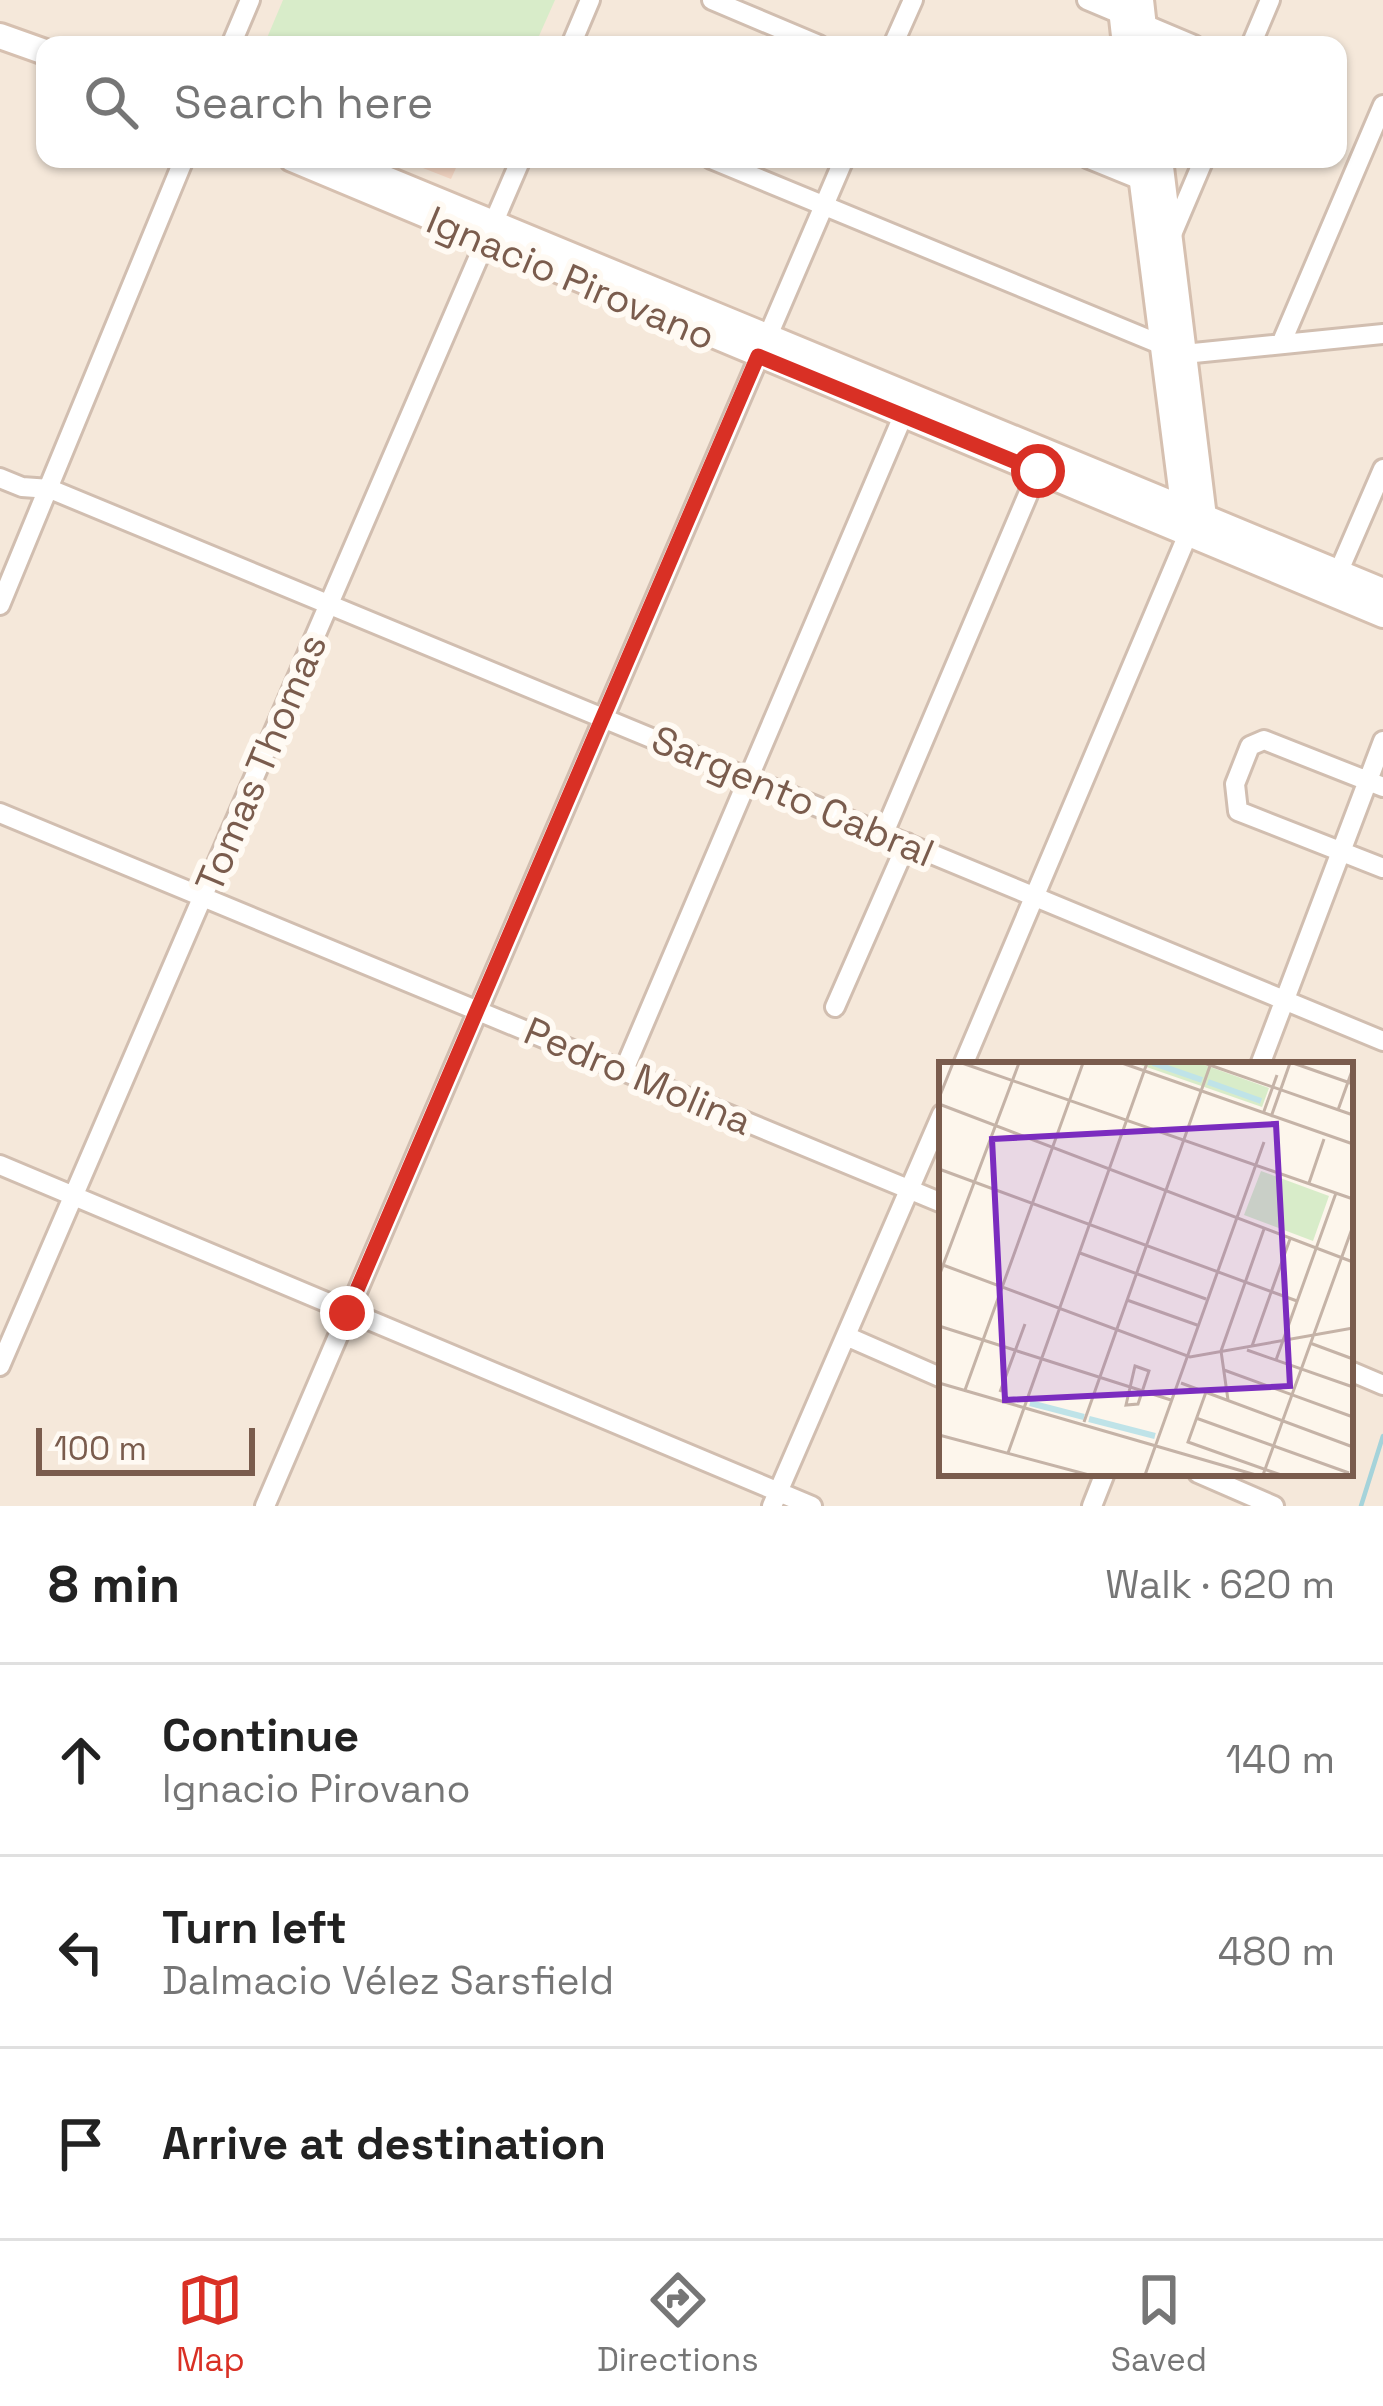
<!DOCTYPE html>
<html lang="en">
<head>
<meta charset="utf-8">
<style>
	body { margin:0; font-family:"Space Grotesk",sans-serif; background:#f2f2f2; color:#222 }
	.scale { position:absolute; left:36px; bottom:30px; width:219px; box-sizing:border-box; padding-left:12px; border:6px solid #7a5c4d; border-top:0; font-size:33px; line-height:42px; white-space:nowrap; color:#7a5c4d; -webkit-text-stroke:9px #fffaf3; paint-order:stroke }
	.stop { position:absolute; width:36px; height:36px; margin:-27px; border:9px solid #d93025; border-radius:50%; background:#fff }
	.stop.end { background:#d93025; border-color:#fff; box-shadow:0 3px 12px #0008 }
	.list { margin:0; padding:0; list-style:none }
	h2 { display:flex; justify-content:space-between; align-items:center; height:156px; margin:0; padding:0 48px; font-size:51px }
	h2 small { font-size:39px; font-weight:400; color:#767676 }
	.list li { display:grid; grid-template-columns:78px 1fr auto; gap:36px; align-items:center; box-sizing:border-box; height:192px; padding:0 48px; border-top:3px solid #e0e0e0 }
	.list b { display:block; font-size:45px; white-space:nowrap }
	.list p { margin:0; font-size:39px; white-space:nowrap; color:#767676 }
	.list em { font-size:39px; font-style:normal; color:#767676 }
	.icon { flex:none; width:66px; height:66px; fill:none; stroke:currentColor; stroke-width:2; stroke-linecap:round; stroke-linejoin:round }
	.map { position:relative; flex:none; width:1383px; height:1506px; overflow:hidden }
	.search { position:absolute; background:#fff; box-shadow:0 3px 9px #0004; left:36px; right:36px; top:36px; height:132px; display:flex; align-items:center; gap:30px; box-sizing:border-box; padding:0 42px; border-radius:24px; color:#767676; font-size:45px }
	.sheet { height:732px; background:#fff }
	nav { display:flex; justify-content:space-around; align-items:center; box-sizing:border-box; height:168px; border-top:3px solid #e0e0e0; background:#fff; font-size:33px; color:#767676 }
	nav a { display:grid; justify-items:center; gap:6px }
	nav .on { color:#d93025 }
	.map>svg:first-child { display:block }
	.residential { fill:#f5e8da; fill-rule:evenodd }
	.green { fill:#d8ecc9 }
	.lines { fill:none; stroke-linecap:round; stroke-linejoin:round }
	.stream { stroke:#a5d3da; stroke-width:4.5 }
	.building { fill:#f3d5c3 }
	.street-casing { stroke:#d1beb0; stroke-width:24 }
	.secondary-casing { stroke:#d6c0b0; stroke-width:30 }
	.street { stroke:#fff; stroke-width:18 }
	.secondary { stroke:#fff; stroke-width:24 }
	.route { stroke:#d93025; stroke-width:15 }
	.labels { text-anchor:middle; dominant-baseline:central; stroke-width:12; stroke-linejoin:round; paint-order:stroke }
	.street-label { font-size:39px; fill:#7a5c4d; stroke:#fffaf3 }
	.inset-river { fill:none; stroke:#bfe3e8; stroke-width:6 }
	.inset-road { fill:none; stroke:#c5b3a7; stroke-width:3 }
	.view { fill:#7b2cbf; fill-opacity:0.15; stroke:#7b2cbf; stroke-width:6 }
	.inset-edge { fill:none; stroke:#7a5c4d; stroke-width:6 }
</style>
</head>
<body>
<div class="map">
<svg width="1383" height="1506" viewBox="0 0 1383 1506">
	<rect width="100%" height="100%" fill="#fdf6ec"/>
	<path class="residential" d="M0,0H1383V1506H0ZM45,45H1338V159H45ZM942,1065H1350V1473H942Z"/>
	<path class="green" d="M283,0H555L535,45H264Z"/>
	<g class="lines">
		<path class="stream" d="M1361,1506L1383,1436"/>
	</g>
	<path class="building" d="M400,159H460L451,179Z"/>
	<g class="lines">
		<defs>
			<path id="street" d="M712,0L819,45
				M1087,0L1194,45
				M231,45L250,0
				M571,45L590,0
				M893,45L913,0
				M1251,45L1270,0
				M711,159L1184,354L1383,334
				M1089,159L1148,183
				M1170,239L1204,159
				M1281,344L1383,105
				M0,478L22,487L50,489L1383,1041
				M1338,573L1383,469
				M0,605L184,159
				M1383,787L1264,740L1250,746L1235,784L1238,811L1383,868
				M0,813L942,1203
				M884,833L1038,471
				M835,1007L907,843
				M963,1065L1188,534
				M1260,1065L1383,741
				M624,1070L903,416
				M0,1165L812,1506
				M846,1336L942,1378
				M0,1366L521,159
				M1350,1371L1383,1385
				M1198,1473L1274,1506
				M265,1506L844,159
				M772,1506L942,1114
				M1092,1506L1105,1473"/>
			<path id="secondary" d="M1120,0L1125,45
				M1141,0L1146,45
				M0,36L45,52
				M292,159L1383,615
				M338,159L1383,591
				M1139,159L1185,520
				M1160,159L1204,517L1198,523"/>
		</defs>
		<use href="#street" class="street-casing"/>
		<use href="#secondary" class="secondary-casing"/>
		<use href="#street" class="street"/>
		<use href="#secondary" class="secondary"/>
	</g>
	<g class="lines">
		<path class="route" d="M347,1313L758,356L1038,471"/>
	</g>
	<g class="labels">
		<g class="street-label">
			<text transform="translate(571 278) rotate(23)">Ignacio Pirovano</text>
			<text transform="translate(261 763) rotate(-67)">Tomas Thomas</text>
			<text transform="translate(793 796) rotate(23)">Sargento Cabral</text>
			<text transform="translate(638 1076) rotate(23)">Pedro Molina</text>
		</g>
	</g>
	<g transform="translate(939 1062)">
		<rect width="414" height="414" fill="#fdf6ec"/>
		<path d="M196,1H260L330,26L323,45ZM322,109L390,134L374,179L305,153Z" fill="#d8ecc9"/>
		<path class="inset-river" d="M214,1L263,18M269,20L322,39M91,341L145,355M150,357L216,374"/>
		<path class="inset-road" d="M23,1L414,137M183,1L414,82M265,1L414,53M354,1L414,22M0,36L14,1M0,42L414,200M399,48L414,6M324,52L338,13M332,55L351,1M0,107L358,239M370,121L385,77M141,191L267,237M4,203L251,295L414,266M0,214L80,1M188,238L258,263M0,264L232,338M371,281L414,297M313,284L351,177M308,288L414,325M337,298L397,131M196,304L210,309L199,342L187,343ZM285,308L414,355M0,321L317,413M242,321L414,385M26,328L144,1M61,330L86,262M267,330L249,380L342,413M289,338L282,289L325,167M257,356L410,411M145,360L272,1M0,373L150,413M69,391L208,1M206,413L325,80M324,413L414,164"/>
		<path class="view" d="M337,62L351,324L66,338L53,77Z"/>
		<rect width="414" height="414" class="inset-edge"/>
	</g>
</svg>
<div class="scale">100 m</div>
<div class="stop" style="left:1038px;top:471px"></div>
<div class="stop end" style="left:347px;top:1313px"></div>
<div class="search"><svg class="icon" aria-label="search" viewBox="0 0 24 24"><circle cx="10" cy="10" r="6"/><path d="M15 15l6 6"/></svg>Search here</div>
</div>
<section class="sheet">
<h2>8 min<small>Walk · 620 m</small></h2>
<ul class="list">
<li><svg class="icon" aria-label="ahead" viewBox="0 0 24 24"><path d="M12 20V5M6 11l6-6 6 6"/></svg><div><b>Continue</b><p>Ignacio Pirovano</p></div><em>140 m</em></li>
<li><svg class="icon" aria-label="left" viewBox="0 0 24 24"><path d="M17 20v-9H6M10 6l-5 5 5 5"/></svg><div><b>Turn left</b><p>Dalmacio Vélez Sarsfield</p></div><em>480 m</em></li>
<li><svg class="icon" aria-label="arrive" viewBox="0 0 24 24"><path d="M6 21V4h12l-3 4 3 4H6"/></svg><div><b>Arrive at destination</b></div></li>
</ul>
</section>
<nav>
<a class="on"><svg class="icon" aria-label="map" viewBox="0 0 24 24"><path d="M3 6l6-2 6 2 6-2v14l-6 2-6-2-6 2zM9 4v14M15 6v14"/></svg>Map</a>
<a><svg class="icon" aria-label="directions" viewBox="0 0 24 24"><path d="M12 3l9 9-9 9-9-9zM9 14v-3h6M13 9l2 2-2 2"/></svg>Directions</a>
<a><svg class="icon" aria-label="saved" viewBox="0 0 24 24"><path d="M7 4h10v16l-5-4-5 4z"/></svg>Saved</a>
</nav>
</body>
</html>
